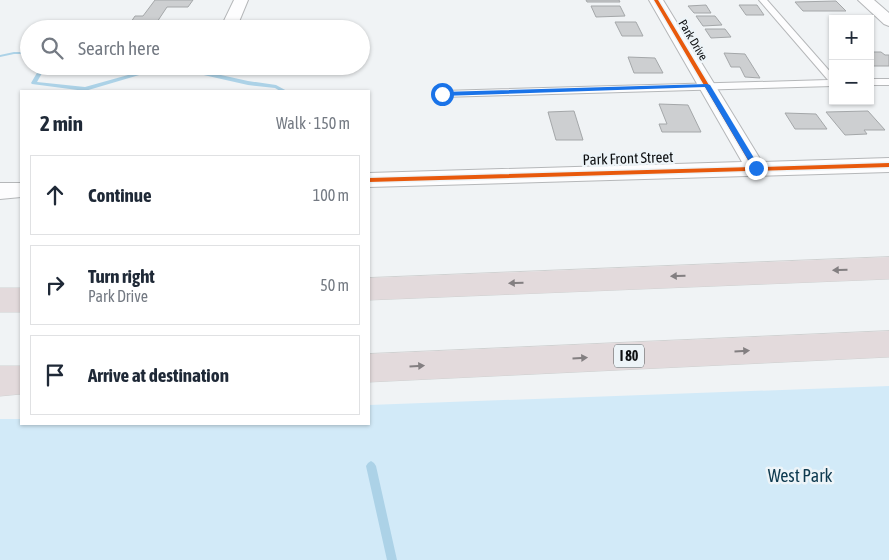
<!DOCTYPE html>
<html lang="en">
<head>
<meta charset="utf-8">
<style>
	body { margin:0; font-family:"Asap Condensed",sans-serif; background:#f2f2f3; color:#1f2937 }
	.controls { position:absolute; right:15px; top:15px; display:grid; overflow:hidden; border-radius:0px; box-shadow:0 1px 4px #0004 }
	.controls button { width:45px; height:45px; display:grid; place-items:center; padding:0; border:0; border-bottom:1px solid #e0e1e3; background:#fff; color:#1f2937; font:25px sans-serif }
	.stop { position:absolute; width:15px; height:15px; margin:-11px; border:4px solid #1a73e8; border-radius:50%; background:#fff }
	.stop.end { background:#1a73e8; border-color:#fff; box-shadow:0 1px 5px #0008 }
	.list { margin:0; padding:0; list-style:none }
	h2 { display:flex; justify-content:space-between; align-items:center; height:65px; margin:0; padding:0 20px; font-size:21px }
	h2 small { font-size:16px; font-weight:400; color:#747a83 }
	.list li { display:grid; grid-template-columns:32px 1fr auto; gap:15px; align-items:center; box-sizing:border-box; height:80px; margin:0 10px 10px; padding:0 10px; border:1px solid #e0e1e3; border-radius:0px }
	.list b { display:block; font-size:19px; white-space:nowrap }
	.list p { margin:0; font-size:16px; white-space:nowrap; color:#747a83 }
	.list em { font-size:16px; font-style:normal; color:#747a83 }
	.icon { flex:none; width:28px; height:28px; fill:none; stroke:currentColor; stroke-width:2; stroke-linecap:round; stroke-linejoin:round }
	.map { position:relative; flex:none; width:889px; height:560px; overflow:hidden }
	.search { position:absolute; background:#fff; box-shadow:0 1px 4px #0004; left:20px; top:20px; width:350px; height:55px; display:flex; align-items:center; gap:12px; box-sizing:border-box; padding:0 18px; border-radius:28px; color:#747a83; font-size:19px }
	.panel { position:absolute; background:#fff; box-shadow:0 1px 4px #0004; left:20px; top:90px; width:350px; height:335px; border-radius:0px }
	.map>svg:first-child { display:block }
	.green { fill:#d2eaf8 }
	.lines { fill:none; stroke-linecap:round; stroke-linejoin:round }
	.stream { fill:#acd2e7; fill-rule:evenodd }
	.building { fill:#cdcfd1; stroke:#a4a7a9 }
	.service-casing { stroke:#b5b7b9; stroke-width:2 }
	.minor-casing { stroke:#b5b7b9; stroke-width:2 }
	.motorway-casing { stroke:#ced0d0; stroke-width:1 }
	.service { fill:#fdfdfe; fill-rule:evenodd }
	.minor { fill:#fdfdfe; fill-rule:evenodd }
	.motorway { fill:#e3dadc; fill-rule:evenodd }
	.cycleway-casing { stroke:#edf4f8; stroke-width:3 }
	.cycleway { fill:#e8590c; fill-rule:evenodd }
	.oneway { fill:#837f81 }
	.route { fill:#1a73e8 }
	.labels { text-anchor:middle; dominant-baseline:central; stroke-width:5; stroke-linejoin:round; paint-order:stroke }
	.far-street-label { font-size:12px; fill:#0e1012; stroke:#edf4f8 }
	.shield { fill:#edf4f8; stroke:#515457; stroke-width:1 }
	.shield-label { font-size:14px; font-weight:bold; fill:#0e1012 }
	.street-label { font-size:15px; fill:#0e1012; stroke:#edf4f8 }
	.near-park-label { font-size:18px; fill:#0e3a4f; stroke:#edf4f8 }
</style>
</head>
<body>
<div class="map">
<svg width="889" height="560" viewBox="0 0 889 560">
	<rect width="100%" height="100%" fill="#f0f3f5"/>
	<path class="green" d="M889,386V560H0V419H21V424H369V405Z"/>
	<g class="lines">
		<path class="stream" d="M14,52H29V54H14L0,57V55Z
			M41,66H46L37,82L85,87L146,70L172,66H180L248,81L276,85L287,91H280L275,88L248,85L177,69L146,73L85,91L32,84L31,83Z
			M371,461L374,463L376,466L397,560H387L366,466L368,463Z"/>
	</g>
	<path class="building" d="M155,0H193L188,7H167L155,25H129L135,16H143Z
		M586,0H619L620,2H587Z
		M836,1L846,11H803L795,2Z
		M706,5L711,13H694L688,6Z
		M739,5H757L764,15H746Z
		M591,6H620L625,16L596,17Z
		M696,16H715L722,25L703,26Z
		M615,22H636L643,36H622Z
		M291,25L290,29H267L268,26Z
		M705,29H725L731,37L711,38Z
		M870,52H881L885,55H889V66H870Z
		M724,53L745,54L760,78L745,77L740,67H731Z
		M628,57L655,58L663,73H634Z
		M659,104L688,105L701,132H662L659,124H667Z
		M574,111L583,140H556L548,112Z
		M868,111L885,130H864L867,134L845,135L826,112Z
		M785,113L816,114L827,129H795Z"/>
	<g class="lines">
		<defs>
			<path id="service" d="M759,0H767L833,75V86L442,97L437,94L442,91L828,80Z
				M870,79H889V85H870Z"/>
			<path id="minor" d="M234,0H248L236,29H220Z
				M649,0H663L762,162L889,158V172L369,187V173L742,162Z
				M858,0H874L889,13V26L884,24Z
				M0,183H21V197L0,199Z"/>
			<path id="motorway" d="M889,257V279L369,300V278Z
				M0,288H21V312H0Z
				M889,331V357L369,382V354Z
				M0,366H21V394L0,396Z"/>
		</defs>
		<use href="#service" class="service-casing"/>
		<use href="#minor" class="minor-casing"/>
		<use href="#motorway" class="motorway-casing"/>
		<use href="#service" class="service"/>
		<use href="#minor" class="minor"/>
		<use href="#motorway" class="motorway"/>
		<defs>
			<path id="cycleway" d="M654,0H658L758,167L889,163V167L369,182V178L752,167Z"/>
		</defs>
		<use href="#cycleway" class="cycleway-casing"/>
		<use href="#cycleway" class="cycleway"/>
	</g>
	<defs><path id="oneway-solid" d="M-6-.8H1V-3.2L6.5 0L1 3.2V.8H-6Z" transform="scale(1.25)"/></defs>
	<g class="oneway">
		<use href="#oneway-solid" transform="translate(840 270) rotate(178)"/>
		<use href="#oneway-solid" transform="translate(678 276) rotate(178)"/>
		<use href="#oneway-solid" transform="translate(516 283) rotate(178)"/>
		<use href="#oneway-solid" transform="translate(742 351) rotate(-3)"/>
		<use href="#oneway-solid" transform="translate(580 358) rotate(-3)"/>
		<use href="#oneway-solid" transform="translate(417 366) rotate(-3)"/>
	</g>
	<path class="route" d="M707,84L710,85L760,168L759,170H754L705,87L442,96L439,94L442,92Z"/>
	<g class="labels">
		<g class="far-street-label">
			<text transform="translate(693 40) rotate(59)">Park Drive</text>
		</g>
		<rect class="shield" x="614" y="344.5" width="30" height="23" rx="4"/>
		<g class="shield-label">
			<text x="629" y="356">I 80</text>
		</g>
		<g class="street-label">
			<text transform="translate(628 158) rotate(-2)">Park Front Street</text>
		</g>
		<g class="near-park-label">
			<text x="800" y="475">West Park</text>
		</g>
	</g>
</svg>
<div class="controls">
<button>+</button>
<button>−</button>
</div>
<div class="stop" style="left:442px;top:94px"></div>
<div class="stop end" style="left:756px;top:168px"></div>
<div class="search"><svg class="icon" aria-label="search" viewBox="0 0 24 24"><circle cx="10" cy="10" r="6"/><path d="M15 15l6 6"/></svg>Search here</div>
<section class="panel">
<h2>2 min<small>Walk · 150 m</small></h2>
<ul class="list">
<li><svg class="icon" aria-label="ahead" viewBox="0 0 24 24"><path d="M12 20V5M6 11l6-6 6 6"/></svg><div><b>Continue</b></div><em>100 m</em></li>
<li><svg class="icon" aria-label="right" viewBox="0 0 24 24"><path d="M7 20v-9h11M14 6l5 5-5 5"/></svg><div><b>Turn right</b><p>Park Drive</p></div><em>50 m</em></li>
<li><svg class="icon" aria-label="arrive" viewBox="0 0 24 24"><path d="M6 21V4h12l-3 4 3 4H6"/></svg><div><b>Arrive at destination</b></div></li>
</ul>
</section>
</div>
</body>
</html>
